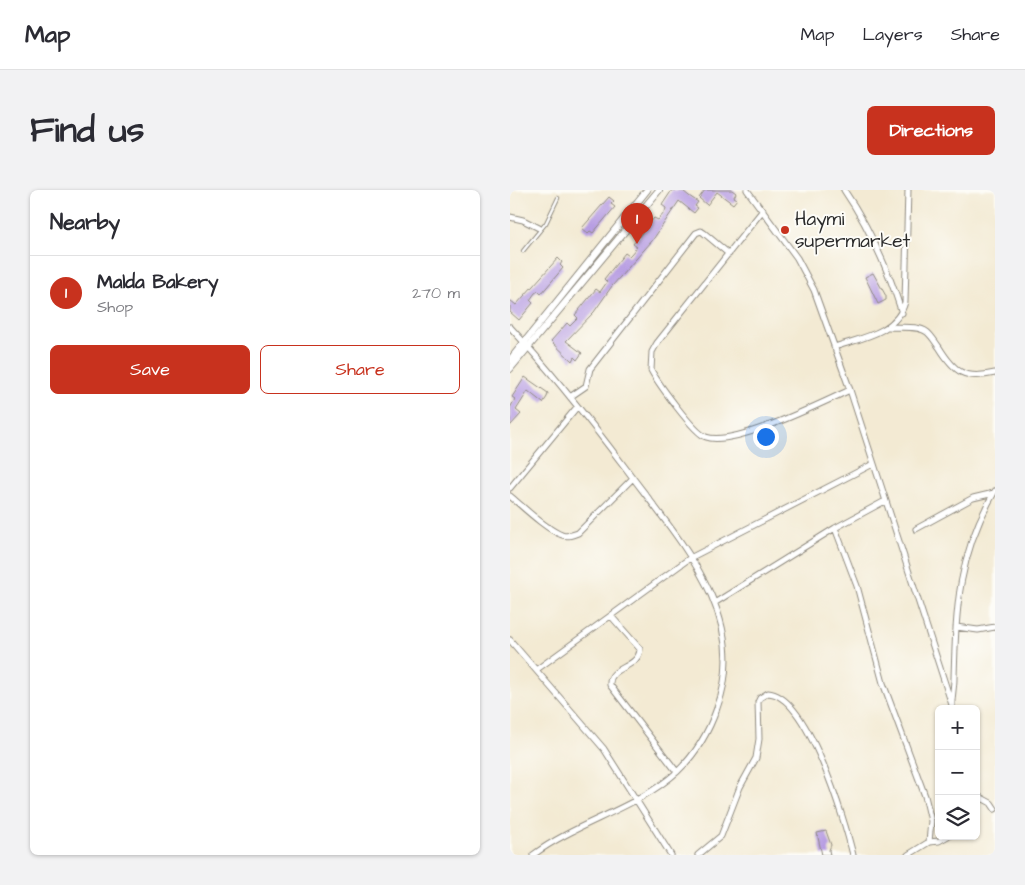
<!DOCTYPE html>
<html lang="en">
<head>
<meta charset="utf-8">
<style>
	body { margin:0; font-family:"Architects Daughter",sans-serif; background:#f2f2f3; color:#2b2b33 }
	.controls { position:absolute; right:15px; bottom:15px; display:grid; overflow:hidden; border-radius:8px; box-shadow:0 1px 4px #0004 }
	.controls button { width:45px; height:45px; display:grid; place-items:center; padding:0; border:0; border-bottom:1px solid #e1e1e2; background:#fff; color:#2b2b33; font:25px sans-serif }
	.you { position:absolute; left:255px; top:246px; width:18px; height:18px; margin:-12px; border:4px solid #fff; border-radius:50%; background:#1a73e8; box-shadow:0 0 0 8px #1a73e833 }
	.badge { display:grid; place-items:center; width:32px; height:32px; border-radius:50%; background:#c8321e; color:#fff; font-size:16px; font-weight:700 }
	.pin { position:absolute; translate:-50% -41px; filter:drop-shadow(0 1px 2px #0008) }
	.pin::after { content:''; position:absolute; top:26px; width:18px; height:15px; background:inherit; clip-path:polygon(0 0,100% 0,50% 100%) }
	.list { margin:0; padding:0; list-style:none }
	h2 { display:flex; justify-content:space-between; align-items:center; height:65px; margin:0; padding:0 20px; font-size:21px }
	h2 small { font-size:16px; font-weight:400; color:#7c7c81 }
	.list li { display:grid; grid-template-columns:32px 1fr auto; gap:15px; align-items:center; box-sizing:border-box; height:75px; padding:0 20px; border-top:1px solid #e1e1e2 }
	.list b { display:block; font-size:19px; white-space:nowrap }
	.list p { margin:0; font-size:16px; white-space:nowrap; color:#7c7c81 }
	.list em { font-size:16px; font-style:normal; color:#7c7c81 }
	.actions { display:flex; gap:10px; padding:15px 20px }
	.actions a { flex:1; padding:11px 0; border:1px solid #c8321e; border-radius:8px; text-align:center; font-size:18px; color:#c8321e }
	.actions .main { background:#c8321e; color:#fff }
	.icon { flex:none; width:28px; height:28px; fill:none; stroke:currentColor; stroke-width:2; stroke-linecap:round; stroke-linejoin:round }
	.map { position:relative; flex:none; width:485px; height:665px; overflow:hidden; border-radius:8px }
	header { display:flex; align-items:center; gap:30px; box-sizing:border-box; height:70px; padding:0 25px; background:#fff; border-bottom:1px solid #e1e1e2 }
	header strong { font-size:24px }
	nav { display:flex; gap:28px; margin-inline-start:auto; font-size:18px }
	.intro { display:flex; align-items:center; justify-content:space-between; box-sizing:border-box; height:120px; padding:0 30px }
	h1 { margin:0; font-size:35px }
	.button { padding:12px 22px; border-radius:8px; background:#c8321e; color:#fff; font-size:18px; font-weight:700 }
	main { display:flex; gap:30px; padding:0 30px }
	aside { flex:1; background:#fff; border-radius:8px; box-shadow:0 1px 4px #0004 }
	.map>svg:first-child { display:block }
	.building { fill:#b69be2 }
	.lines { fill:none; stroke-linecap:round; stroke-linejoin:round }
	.service-casing { stroke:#8f8a7f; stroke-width:4.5 }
	.minor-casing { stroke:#8f8a7f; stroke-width:7 }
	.tertiary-casing { stroke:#8f8a7f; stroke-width:8 }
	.service { stroke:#fff; stroke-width:2.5 }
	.minor { stroke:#fff; stroke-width:5 }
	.tertiary { stroke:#fff; stroke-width:6 }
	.poi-dot { fill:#c8321e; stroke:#fdfcf7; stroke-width:2 }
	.labels { text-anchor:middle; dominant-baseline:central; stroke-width:4; stroke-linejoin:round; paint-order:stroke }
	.poi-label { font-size:19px; fill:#2b2b2b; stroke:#fdfcf7; text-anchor:start }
</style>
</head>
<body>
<header>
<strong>Map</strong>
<nav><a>Map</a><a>Layers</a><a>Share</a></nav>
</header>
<div class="intro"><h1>Find us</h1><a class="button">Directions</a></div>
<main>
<aside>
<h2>Nearby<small></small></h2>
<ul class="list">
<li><span class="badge">1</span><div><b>Malda Bakery</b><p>Shop</p></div><em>270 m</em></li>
</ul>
<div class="actions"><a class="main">Save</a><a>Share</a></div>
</aside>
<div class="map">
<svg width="485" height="665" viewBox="0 0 485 665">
	<rect width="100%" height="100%" fill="#fdfcf7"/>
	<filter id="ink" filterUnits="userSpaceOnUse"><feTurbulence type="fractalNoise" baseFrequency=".02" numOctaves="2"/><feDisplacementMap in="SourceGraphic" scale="10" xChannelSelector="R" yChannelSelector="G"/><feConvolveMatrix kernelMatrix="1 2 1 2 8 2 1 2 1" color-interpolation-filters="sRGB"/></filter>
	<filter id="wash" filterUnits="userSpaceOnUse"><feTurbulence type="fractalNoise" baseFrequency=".0096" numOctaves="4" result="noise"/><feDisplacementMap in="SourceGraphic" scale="20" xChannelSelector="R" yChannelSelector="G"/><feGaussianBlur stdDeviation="1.12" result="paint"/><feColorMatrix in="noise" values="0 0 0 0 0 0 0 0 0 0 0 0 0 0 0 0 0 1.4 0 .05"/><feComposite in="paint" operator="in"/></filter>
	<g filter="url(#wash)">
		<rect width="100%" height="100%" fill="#f3ead3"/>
		<g id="blocks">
			<path class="building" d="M162,0L173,1L179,6L188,12L185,16L188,18L184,23L169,11L142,51L102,96L84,122L56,151L72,163L67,170L64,167L62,171L41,151L57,133L60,136L68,128L65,125L86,99L90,102L97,92L94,89L115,63L119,66L121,64L127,57L123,54L144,28L148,30L155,22L156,18L152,15Z
				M195,0H222L226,3L224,7L227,9L223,14L207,2L197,15L189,8Z
				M99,7L104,11L101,14L105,17L83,43L80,41L78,43L72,38Z
				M48,68L52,72L50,75L53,78L31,104L28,101L25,103L20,110L23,113L9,130L0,122V110L6,115Z
				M363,83L376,106V110L368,114L355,87Z
				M15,187L38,203L37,207L33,213L18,201L6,220L11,224L0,236V218L5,209L2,207Z
				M316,641L321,655L319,660L320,665H312L307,643Z"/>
		</g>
	</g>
	<g filter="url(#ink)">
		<use href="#blocks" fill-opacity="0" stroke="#8f8a7f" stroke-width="1"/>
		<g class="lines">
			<defs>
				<path id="service" d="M13,61L36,33L48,8"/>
				<path id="minor" d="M237,0L287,68L304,100L340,200L442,515
					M334,0C360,38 378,79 392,123
					M253,20L147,153L142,162L141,180C148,193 184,243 196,247C224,257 311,213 340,200
					M0,27L13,30L29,38
					M0,137C42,182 80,231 117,280C168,349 242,427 207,518C199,541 185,565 167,582C126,619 67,632 23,665
					M379,137C390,138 408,135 417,142C422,146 425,152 429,157C445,183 455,190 485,183
					M324,157C351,148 387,143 395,112L398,0
					M60,207L76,196L80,179L186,43L191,41L194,43L219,64
					M0,298L67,217
					M0,306C13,317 37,340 52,345C58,347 63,345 68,343L123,288
					M325,338L347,396L373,493L415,606L421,631L419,652
					M406,339L463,308L484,303
					M206,412L325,338L375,311
					M101,426L130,459C129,479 98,476 100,495L167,582
					M446,437L468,440L485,437
					M0,450L94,559L161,665
					M26,480L180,368L363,274
					M442,519C441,509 444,499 444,488C446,417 448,364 485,301
					M466,605L481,613L485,619
					M188,665L211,646L230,597L246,568L249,549L248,512L250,508L258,503C298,505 335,632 343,665
					M398,665L419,652L429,651L438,646"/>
				<path id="tertiary" d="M0,170L137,0
					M0,179L149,0"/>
			</defs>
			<use href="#service" class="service-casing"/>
			<use href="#minor" class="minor-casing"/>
			<use href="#tertiary" class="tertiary-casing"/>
			<use href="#service" class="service"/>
			<use href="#minor" class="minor"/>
			<use href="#tertiary" class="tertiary"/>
		</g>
	</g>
	<circle class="poi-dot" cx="275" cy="40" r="5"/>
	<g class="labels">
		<g class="poi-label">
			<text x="285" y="29">Haymi<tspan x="285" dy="22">supermarket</tspan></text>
		</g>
	</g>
</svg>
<div class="controls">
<button>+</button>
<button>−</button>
<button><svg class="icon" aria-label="layers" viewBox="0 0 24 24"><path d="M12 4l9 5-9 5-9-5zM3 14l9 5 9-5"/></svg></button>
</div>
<div class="you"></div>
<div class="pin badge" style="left:127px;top:54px">1</div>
</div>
</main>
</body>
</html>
